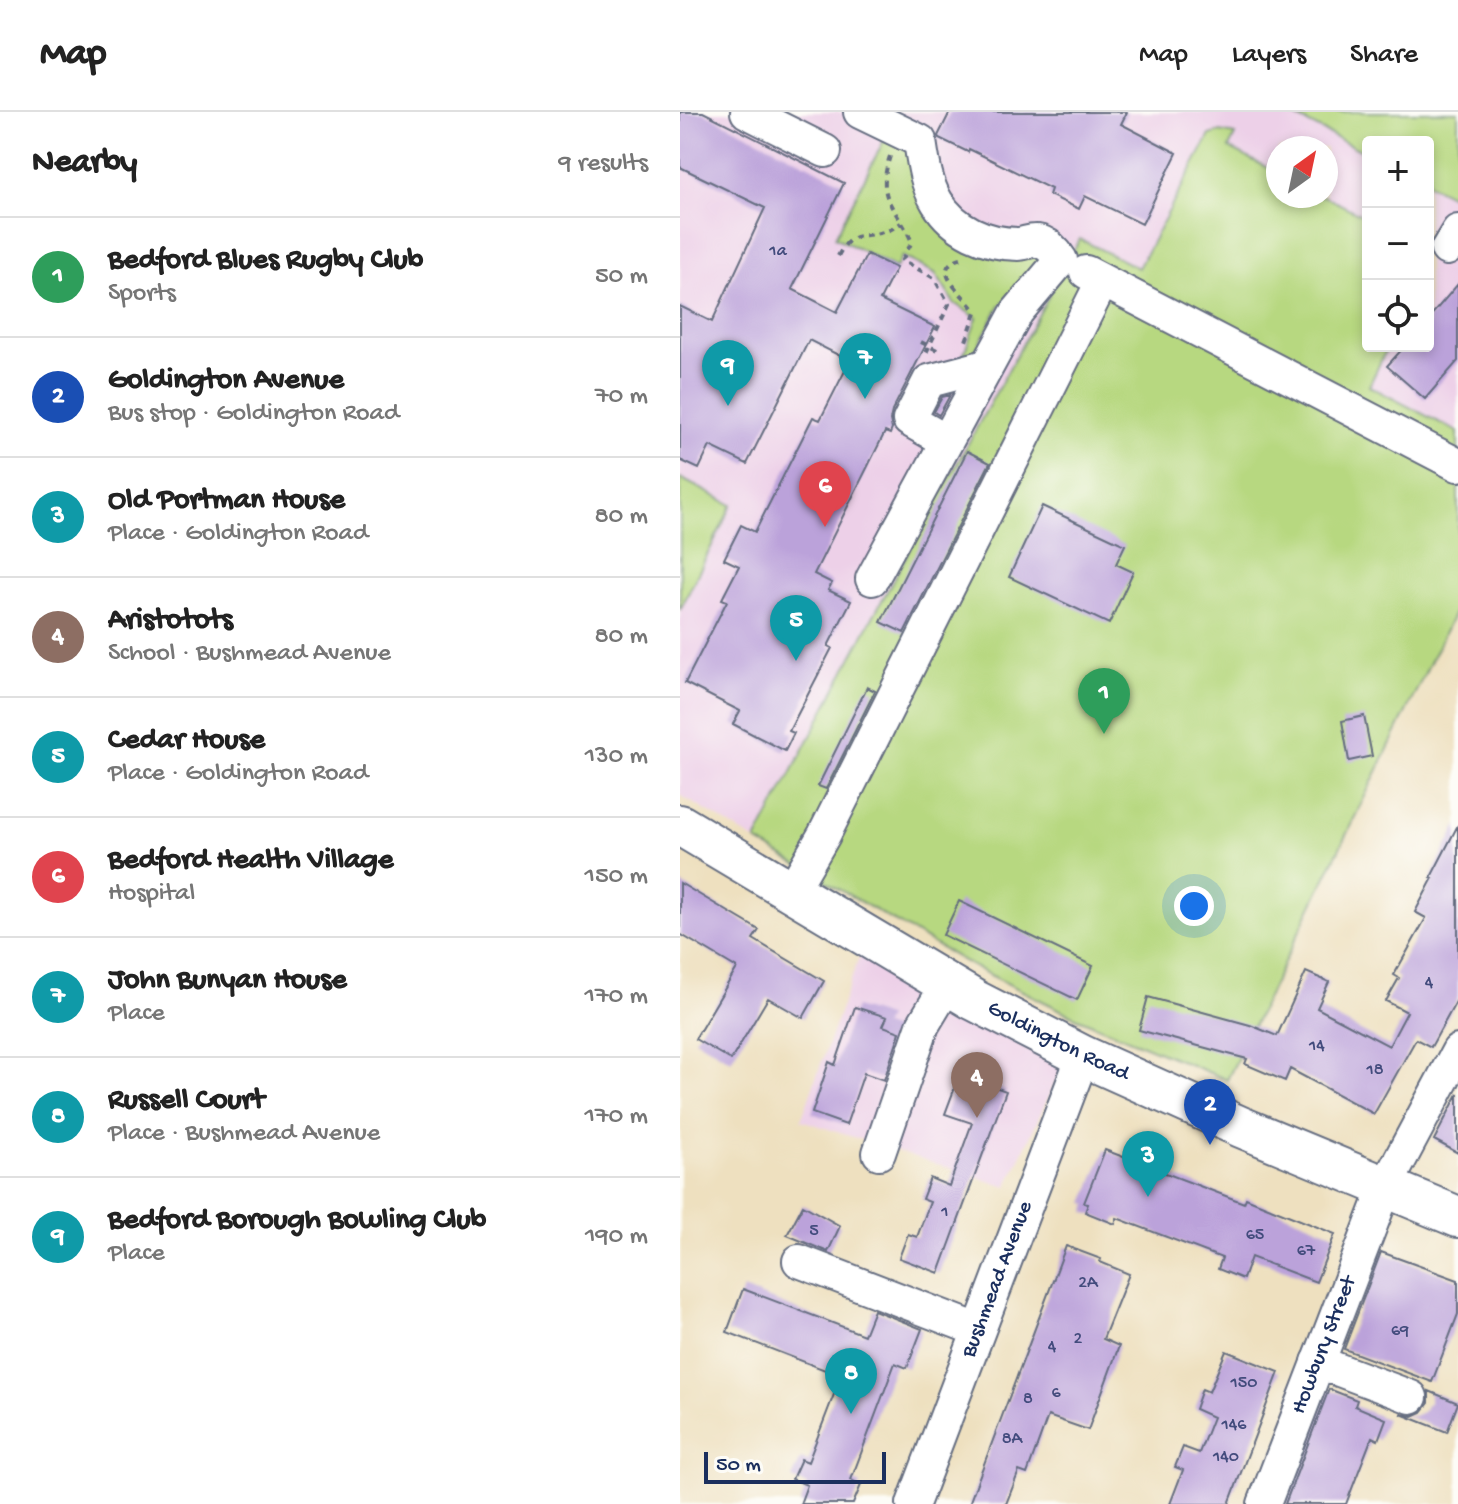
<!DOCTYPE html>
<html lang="en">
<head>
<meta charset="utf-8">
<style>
	body { margin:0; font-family:"Gochi Hand",sans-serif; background:#f2f2f2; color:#222 }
	.controls { position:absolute; right:24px; top:24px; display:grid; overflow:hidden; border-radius:8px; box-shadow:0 4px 12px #0003 }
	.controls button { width:72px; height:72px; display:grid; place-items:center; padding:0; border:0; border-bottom:2px solid #e0e0e0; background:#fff; color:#222; font:40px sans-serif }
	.compass { position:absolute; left:586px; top:24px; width:72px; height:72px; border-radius:50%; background:#fff; box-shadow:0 4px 12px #0003; rotate:33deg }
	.scale { position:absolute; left:24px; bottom:20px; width:182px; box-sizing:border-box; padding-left:8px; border:4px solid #1b2f5e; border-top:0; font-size:22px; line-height:28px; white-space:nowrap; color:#1b2f5e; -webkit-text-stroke:6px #fdfcf7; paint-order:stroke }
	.you { position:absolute; left:514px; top:794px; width:28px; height:28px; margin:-20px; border:6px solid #fff; border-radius:50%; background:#1a73e8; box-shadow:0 0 0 12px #1a73e833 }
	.badge { display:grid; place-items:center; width:52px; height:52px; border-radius:50%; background:#1f6fb2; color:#fff; font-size:26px; font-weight:700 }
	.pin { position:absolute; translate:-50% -66px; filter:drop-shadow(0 2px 4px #0008) }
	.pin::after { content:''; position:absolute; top:42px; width:28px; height:24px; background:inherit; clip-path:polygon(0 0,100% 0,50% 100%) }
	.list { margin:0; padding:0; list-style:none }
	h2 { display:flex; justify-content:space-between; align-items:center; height:104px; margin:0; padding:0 32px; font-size:34px }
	h2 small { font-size:26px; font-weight:400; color:#767676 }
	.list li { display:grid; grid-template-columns:52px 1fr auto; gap:24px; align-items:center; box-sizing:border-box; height:120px; padding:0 32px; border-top:2px solid #e0e0e0 }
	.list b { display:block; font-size:30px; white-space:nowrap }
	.list p { margin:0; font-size:26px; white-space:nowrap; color:#767676 }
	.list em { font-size:26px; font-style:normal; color:#767676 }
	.icon { flex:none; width:44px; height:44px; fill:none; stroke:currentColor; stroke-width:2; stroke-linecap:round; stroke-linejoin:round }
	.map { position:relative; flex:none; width:778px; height:1392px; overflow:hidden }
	header { display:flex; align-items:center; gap:48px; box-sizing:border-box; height:112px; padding:0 40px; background:#fff; border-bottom:2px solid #e0e0e0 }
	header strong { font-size:38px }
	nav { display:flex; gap:44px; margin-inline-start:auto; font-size:28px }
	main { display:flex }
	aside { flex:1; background:#fff }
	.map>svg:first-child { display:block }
	.built { fill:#edd0e8; fill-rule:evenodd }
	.green { fill:#b7d880; stroke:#69846f; stroke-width:2 }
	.building { fill:#bba2da }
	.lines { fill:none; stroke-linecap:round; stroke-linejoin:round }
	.minor-casing { stroke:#656d80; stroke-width:36 }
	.major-casing { stroke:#656d80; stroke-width:44 }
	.path { stroke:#656d80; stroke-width:4; stroke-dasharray:6 6; stroke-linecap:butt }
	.minor { stroke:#fff; stroke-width:32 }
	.major { stroke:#fff; stroke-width:40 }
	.labels { text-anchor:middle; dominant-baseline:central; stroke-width:6; stroke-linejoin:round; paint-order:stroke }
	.number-label { font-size:18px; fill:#434c7d }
	.street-label { font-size:22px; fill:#1b2f5e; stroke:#fdfcf7 }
</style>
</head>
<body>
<header>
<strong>Map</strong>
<nav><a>Map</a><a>Layers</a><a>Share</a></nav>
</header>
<main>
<aside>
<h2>Nearby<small>9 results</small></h2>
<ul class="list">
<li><span class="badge" style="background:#2e9e5b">1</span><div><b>Bedford Blues Rugby Club</b><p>Sports</p></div><em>50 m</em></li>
<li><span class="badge" style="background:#1a4fb4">2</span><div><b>Goldington Avenue</b><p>Bus stop · Goldington Road</p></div><em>70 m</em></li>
<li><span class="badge" style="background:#0f9aa8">3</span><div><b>Old Portman House</b><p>Place · Goldington Road</p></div><em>80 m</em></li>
<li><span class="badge" style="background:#8d6e63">4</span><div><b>Aristotots</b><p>School · Bushmead Avenue</p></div><em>80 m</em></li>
<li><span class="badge" style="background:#0f9aa8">5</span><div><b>Cedar House</b><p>Place · Goldington Road</p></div><em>130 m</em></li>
<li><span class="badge" style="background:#e0444e">6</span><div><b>Bedford Health Village</b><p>Hospital</p></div><em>150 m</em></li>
<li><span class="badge" style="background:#0f9aa8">7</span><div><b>John Bunyan House</b><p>Place</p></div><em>170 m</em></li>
<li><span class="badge" style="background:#0f9aa8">8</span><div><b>Russell Court</b><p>Place · Bushmead Avenue</p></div><em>170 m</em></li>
<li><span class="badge" style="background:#0f9aa8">9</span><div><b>Bedford Borough Bowling Club</b><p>Place</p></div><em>190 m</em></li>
</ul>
</aside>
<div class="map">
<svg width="778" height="1392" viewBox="0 0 778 1392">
	<rect width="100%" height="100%" fill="#fdfcf7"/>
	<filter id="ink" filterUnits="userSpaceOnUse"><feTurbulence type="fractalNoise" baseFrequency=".0125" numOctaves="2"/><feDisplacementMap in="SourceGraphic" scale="16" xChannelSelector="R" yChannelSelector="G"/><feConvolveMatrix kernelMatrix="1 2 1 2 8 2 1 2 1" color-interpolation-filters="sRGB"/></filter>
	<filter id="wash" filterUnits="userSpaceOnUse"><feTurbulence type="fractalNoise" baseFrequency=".006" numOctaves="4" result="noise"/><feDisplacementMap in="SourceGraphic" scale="32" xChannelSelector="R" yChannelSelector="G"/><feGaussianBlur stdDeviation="1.8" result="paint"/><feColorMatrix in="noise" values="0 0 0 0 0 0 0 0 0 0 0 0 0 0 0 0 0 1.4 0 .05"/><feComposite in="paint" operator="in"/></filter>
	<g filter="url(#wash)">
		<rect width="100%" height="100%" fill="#eee0bf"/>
		<path class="built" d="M0,0H778V320L400,127L188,514L76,729L0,683ZM688,30H748V234H688ZM598,36H646V84H598Z
			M182,837L381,957L327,1075L121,1008Z"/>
		<path class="green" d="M606,0H778V87L748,72V30H688V42Z
			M540,20L555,23L549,36L598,61V84H644L688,106V234H708L689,274L778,320V493L547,968L391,903L292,854L76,729L188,514L400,127L458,156L530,23Z
			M206,24L226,34L245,87L350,139L369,151L320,194L294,241L282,247L297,206L274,191L255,161L222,144L216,156L155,125Z
			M0,366L52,393L0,498Z"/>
		<g id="blocks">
			<path class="building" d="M0,0H23L164,71L112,177L157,200L187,142L216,156L200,188L255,215L212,299L210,308L212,317L210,322L205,320L134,462L152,471L148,478L171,489L148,534L152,536L109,619L114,621L105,639L53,612L60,599L5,571L47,489L42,487L59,454L44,447L61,413L75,420L133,305L140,308L170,249L129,228L67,352L30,334L19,357L0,348V194L32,210L85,96L0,55Z
				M270,0H447L441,12L497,41L462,112L405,84L399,97L369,83L371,77L289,37L288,40L259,26L258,24Z
				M778,172V249L745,287L707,254L725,234H748V207Z
				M270,283L259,303L254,300L262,285Z
				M287,339L310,351L224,521L201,510Z
				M362,394L445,433L436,452L453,460L429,512L329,465Z
				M187,575L195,579L146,677L138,674Z
				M684,604L692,644L669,649L662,609Z
				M778,713V886L751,935L736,927L694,1002L610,957L605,969L565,952L567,947L459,918L468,885L570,913L597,924L626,860L649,870L637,896L709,934L727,900L706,889L719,866L714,863L746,806L735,800L753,766L751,765Z
				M0,771L79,818L73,827L144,869L123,906L88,886L51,948L15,927L57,856L0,822Z
				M279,789L413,854L397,888L263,823Z
				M175,895L207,905L203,914L220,920L204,968L184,961L166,1013L132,1001L149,950L155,953Z
				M280,962L326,979L259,1161L219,1146L228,1122L237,1125L250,1090L242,1087L250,1066L269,1074L292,1011L265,1002Z
				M778,982V1041L754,1028Z
				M425,1038L564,1091L566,1086L655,1122L636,1170L571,1145L563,1167L538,1157L542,1146L437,1106L435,1112L405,1100L408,1092L404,1091Z
				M123,1093L160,1114L148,1140L107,1123Z
				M386,1134L421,1147L420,1150L449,1162L423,1227L439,1234L408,1318L368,1304L347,1362L339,1359L326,1392H289Z
				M701,1140L778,1168V1202L752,1270L664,1237Z
				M63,1177L184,1223L194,1198L242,1217L227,1256L215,1251L171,1368L181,1373L173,1392H120L127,1373L112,1367L121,1347L128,1350L161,1264L47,1220Z
				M546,1239L599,1260L549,1392H490L503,1358L495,1355L503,1335L519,1341L533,1305L515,1297L522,1277L529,1280Z
				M649,1277L677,1288L675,1294L706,1307L698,1328L692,1325L666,1392H605Z
				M749,1279L778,1291L767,1320L721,1302L733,1304L742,1300L749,1291Z"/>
		</g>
	</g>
	<g filter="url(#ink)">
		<use href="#blocks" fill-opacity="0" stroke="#656d80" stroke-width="2"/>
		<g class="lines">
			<defs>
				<g id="minor">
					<path d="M67,0L145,39"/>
					<path d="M180,0L240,29C243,49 246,72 257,90C274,118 306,132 338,132C344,132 351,128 357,129C367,130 376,140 381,148L337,200L192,467"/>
					<path d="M767,137L778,119"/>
					<path d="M406,160L778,353"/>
					<path d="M266,329L229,308L249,269L306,254"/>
					<path d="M111,780L144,723L422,170"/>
					<path d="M199,1041L243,913L267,873"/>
					<path d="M119,1149L298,1218"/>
					<path d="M638,1250L731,1285"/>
					<path id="s1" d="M233,1392L403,944"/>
					<path id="s2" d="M584,1392L706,1074L778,939"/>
				</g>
				<g id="major">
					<path id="s3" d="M0,713L294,888L403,944L561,1015L778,1105"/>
				</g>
			</defs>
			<use href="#minor" class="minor-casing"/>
			<use href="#major" class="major-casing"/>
			<path class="path" d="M210,44C195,90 216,93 232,130L222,148L254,166L269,192L246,241
				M158,144C172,118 178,127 203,120C209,119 215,115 221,111
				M281,146C245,157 288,185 296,200L285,232
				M241,230L259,239"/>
			<use href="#minor" class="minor"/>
			<use href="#major" class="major"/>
		</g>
	</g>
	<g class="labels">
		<g class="number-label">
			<text x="98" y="139">1a</text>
			<text x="749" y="871">4</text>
			<text x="637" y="934">14</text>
			<text x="695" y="958">18</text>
			<text x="265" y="1100">1</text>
			<text x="134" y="1119">5</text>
			<text x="575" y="1123">65</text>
			<text x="626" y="1139">67</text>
			<text x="408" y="1171">2A</text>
			<text x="720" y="1219">69</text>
			<text x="398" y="1227">2</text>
			<text x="372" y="1235">4</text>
			<text x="564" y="1271">150</text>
			<text x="376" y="1281">6</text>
			<text x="348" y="1287">8</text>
			<text x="554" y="1313">146</text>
			<text x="332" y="1327">8A</text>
			<text x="546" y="1345">140</text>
		</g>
		<g class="street-label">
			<text stroke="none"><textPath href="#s3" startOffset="436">Goldington Road</textPath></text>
			<text stroke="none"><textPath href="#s1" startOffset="240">Bushmead Avenue</textPath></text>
			<text stroke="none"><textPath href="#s2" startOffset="170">Howbury Street</textPath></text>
		</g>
	</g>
</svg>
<div class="controls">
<button>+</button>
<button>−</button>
<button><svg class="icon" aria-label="locate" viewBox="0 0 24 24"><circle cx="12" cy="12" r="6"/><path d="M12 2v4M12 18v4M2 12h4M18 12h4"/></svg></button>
</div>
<svg class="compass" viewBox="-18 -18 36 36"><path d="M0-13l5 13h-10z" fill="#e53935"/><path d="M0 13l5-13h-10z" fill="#767676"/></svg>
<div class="scale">50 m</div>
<div class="you"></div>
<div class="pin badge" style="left:424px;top:622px;background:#2e9e5b">1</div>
<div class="pin badge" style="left:530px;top:1033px;background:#1a4fb4">2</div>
<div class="pin badge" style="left:468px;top:1085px;background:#0f9aa8">3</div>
<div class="pin badge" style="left:297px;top:1006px;background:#8d6e63">4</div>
<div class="pin badge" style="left:116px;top:549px;background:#0f9aa8">5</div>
<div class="pin badge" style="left:145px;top:415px;background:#e0444e">6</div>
<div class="pin badge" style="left:185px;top:287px;background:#0f9aa8">7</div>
<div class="pin badge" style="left:171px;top:1302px;background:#0f9aa8">8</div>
<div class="pin badge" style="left:48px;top:294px;background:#0f9aa8">9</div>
</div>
</main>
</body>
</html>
